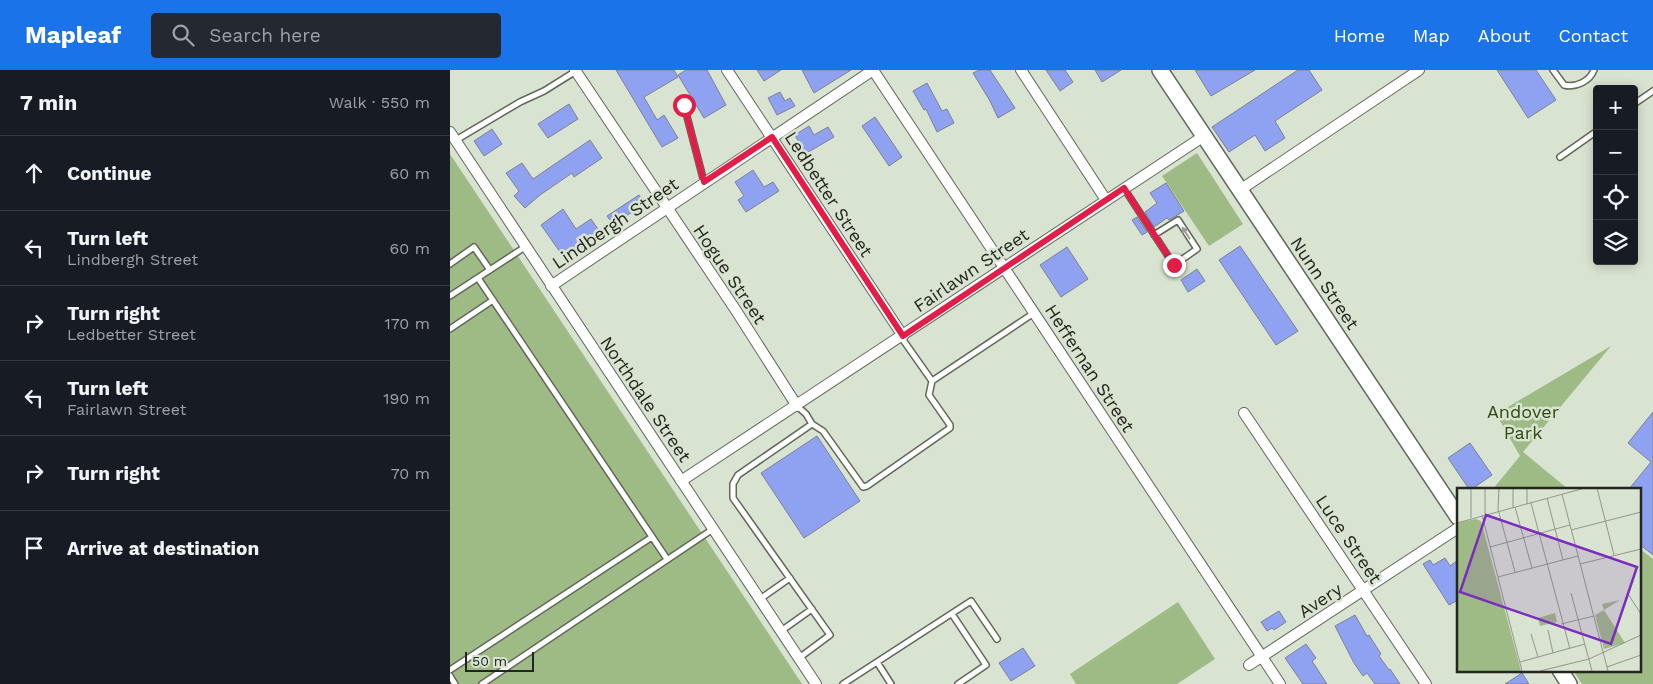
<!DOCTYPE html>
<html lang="en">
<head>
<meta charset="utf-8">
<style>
	body { margin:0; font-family:"Work Sans",sans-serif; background:#242831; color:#f1f3f6 }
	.controls { position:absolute; right:15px; top:15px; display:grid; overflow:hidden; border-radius:5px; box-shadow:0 2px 12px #0003 }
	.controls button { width:45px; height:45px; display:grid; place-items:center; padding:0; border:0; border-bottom:1px solid #363941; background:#171b24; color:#f1f3f6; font:25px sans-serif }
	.scale { position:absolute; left:15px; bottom:12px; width:69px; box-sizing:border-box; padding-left:5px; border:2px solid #23261f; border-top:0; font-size:14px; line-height:18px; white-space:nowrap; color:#23261f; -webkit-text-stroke:4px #d9e3d1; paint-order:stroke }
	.stop { position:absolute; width:15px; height:15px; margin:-11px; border:4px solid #e11d48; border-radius:50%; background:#fff }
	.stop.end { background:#e11d48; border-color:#fff; box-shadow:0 1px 5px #0008 }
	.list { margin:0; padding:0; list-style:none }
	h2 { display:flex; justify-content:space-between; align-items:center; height:65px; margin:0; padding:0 20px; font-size:21px }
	h2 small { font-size:16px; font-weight:400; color:#9ea1a6 }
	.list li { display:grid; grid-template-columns:32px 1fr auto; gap:15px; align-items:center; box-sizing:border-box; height:75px; padding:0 20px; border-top:1px solid #363941 }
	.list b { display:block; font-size:19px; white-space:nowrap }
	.list p { margin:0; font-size:16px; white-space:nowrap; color:#9ea1a6 }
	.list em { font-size:16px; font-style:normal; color:#9ea1a6 }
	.icon { flex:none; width:28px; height:28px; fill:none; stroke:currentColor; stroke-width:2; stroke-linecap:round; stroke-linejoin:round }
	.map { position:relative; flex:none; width:1203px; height:614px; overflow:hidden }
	header { display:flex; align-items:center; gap:30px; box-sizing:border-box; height:70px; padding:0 25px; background:#1a73e8; color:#fff }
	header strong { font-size:24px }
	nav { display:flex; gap:28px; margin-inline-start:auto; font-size:18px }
	.search { width:350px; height:45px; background:#242831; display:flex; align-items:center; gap:12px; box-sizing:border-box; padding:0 18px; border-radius:5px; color:#9ea1a6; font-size:19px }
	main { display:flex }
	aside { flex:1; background:#171b24 }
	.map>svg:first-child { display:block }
	.green { fill:#9fbb85 }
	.building { fill:#8fa2f2; stroke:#7c8192 }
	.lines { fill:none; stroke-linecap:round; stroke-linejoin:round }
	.lane-casing { stroke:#606959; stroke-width:8 }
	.street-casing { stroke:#606959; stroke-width:12 }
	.secondary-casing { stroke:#606959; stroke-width:18 }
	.lane { stroke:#fff; stroke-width:5 }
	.street { stroke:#fff; stroke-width:10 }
	.secondary { stroke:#fff; stroke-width:15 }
	.oneway { fill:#9c9d9a }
	.route { stroke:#e11d48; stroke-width:6 }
	.labels { text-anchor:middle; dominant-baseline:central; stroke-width:5; stroke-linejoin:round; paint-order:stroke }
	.street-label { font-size:18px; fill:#23261f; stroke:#d9e3d1 }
	.park-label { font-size:18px; fill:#2f490e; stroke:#d9e3d1 }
	.inset-road { fill:none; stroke:#90978a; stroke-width:1 }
	.view { fill:#7b2cbf; fill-opacity:0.15; stroke:#7b2cbf; stroke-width:2.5 }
	.inset-edge { fill:none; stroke:#23261f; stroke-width:2.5 }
</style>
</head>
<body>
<header>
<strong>Mapleaf</strong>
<div class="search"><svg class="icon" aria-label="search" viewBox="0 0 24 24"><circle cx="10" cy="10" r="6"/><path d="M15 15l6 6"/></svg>Search here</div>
<nav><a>Home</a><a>Map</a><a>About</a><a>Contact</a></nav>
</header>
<main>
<aside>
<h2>7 min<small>Walk · 550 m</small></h2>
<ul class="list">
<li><svg class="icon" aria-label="ahead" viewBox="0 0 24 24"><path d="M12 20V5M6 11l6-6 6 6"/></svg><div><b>Continue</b></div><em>60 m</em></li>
<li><svg class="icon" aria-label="left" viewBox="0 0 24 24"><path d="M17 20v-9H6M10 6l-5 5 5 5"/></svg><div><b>Turn left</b><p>Lindbergh Street</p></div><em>60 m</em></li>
<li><svg class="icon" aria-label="right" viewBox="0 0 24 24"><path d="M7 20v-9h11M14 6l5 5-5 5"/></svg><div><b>Turn right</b><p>Ledbetter Street</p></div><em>170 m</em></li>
<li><svg class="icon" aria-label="left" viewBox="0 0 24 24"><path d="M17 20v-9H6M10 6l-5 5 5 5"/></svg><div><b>Turn left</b><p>Fairlawn Street</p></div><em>190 m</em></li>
<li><svg class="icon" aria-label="right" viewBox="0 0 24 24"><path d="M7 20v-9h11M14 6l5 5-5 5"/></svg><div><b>Turn right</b></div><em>70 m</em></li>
<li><svg class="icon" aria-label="arrive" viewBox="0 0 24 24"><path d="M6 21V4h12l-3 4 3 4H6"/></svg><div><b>Arrive at destination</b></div></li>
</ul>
</aside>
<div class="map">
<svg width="1203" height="614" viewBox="0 0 1203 614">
	<rect width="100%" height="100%" fill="#d9e3d1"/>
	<path class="green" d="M747,83L793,154L759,176L712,106Z
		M0,84L352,614H0Z
		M1161,276L1073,382L1118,419H1043L1070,386L1046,344Z
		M1189,478L1203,489V614H1132L1123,600H1189Z
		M728,532L765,589L727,614H626L620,604Z"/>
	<path class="building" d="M166,0H224L228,7L194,27L207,50L214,45L228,68L212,77Z
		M236,0H257L276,35L254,48L228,5Z
		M307,0H331L314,11Z
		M352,0H401L364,23Z
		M529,0H540L565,38L548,48L540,31L523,3Z
		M596,0H615L623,12L610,21Z
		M645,0H671L652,12Z
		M745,0H805L761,26Z
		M848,0H859L872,20L825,51L835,68L815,81L805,65L779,82L762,57Z
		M1047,0H1086L1106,30L1078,48Z
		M477,13L492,41L497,39L504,53L487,62L476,39L474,40L463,21Z
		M330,22L335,31L340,28L345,36L327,45L318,28Z
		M119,34L128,49L98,68L88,54Z
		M425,47L452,87L439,96L412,56Z
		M359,56L364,65L378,57L384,67L355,84L345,65Z
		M42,59L52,74L34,86L24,71Z
		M140,70L152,88L124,107L122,103L90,125L75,138L64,126L69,121L56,103L72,93L83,109Z
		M303,100L314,117L323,112L329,121L296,142L288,130L294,126L285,112Z
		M716,113L734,141L719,150L717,148L704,157L695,142L707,133L700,123Z
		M189,125L195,134L163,154L157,146Z
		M113,139L126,159L141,149L150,162L135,171L137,174L115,189L91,155Z
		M687,147L697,162L692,165L682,150Z
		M790,176L848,261L826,275L769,190Z
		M617,177L638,209L611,227L590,195Z
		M747,199L755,211L738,222L731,210Z
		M1203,342V485L1189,474V419H1179L1201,392L1178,373Z
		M367,366L410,431L354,468L311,403Z
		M1020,373L1042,405L1022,419H1019L998,388Z
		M995,488L1000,496L1008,490V530L999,535L973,494L980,490L983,495Z
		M829,541L836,552L824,560L822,558L817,561L811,552Z
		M905,545L917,566L919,565L931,584L929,586L939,600L940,599L950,614H925L917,603L913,606L904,593L885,556Z
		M856,574L866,588L862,591L877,614H853L835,588Z
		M573,578L585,596L561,611L549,593Z
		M1072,603L1079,614H1055Z"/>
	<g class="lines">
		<defs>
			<path id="lane" d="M1103,0L1114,15C1126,18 1140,11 1144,0
				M1184,34L1203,21
				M234,35L254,112
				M6,70L70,32L94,21L126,1
				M1110,87L1147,61
				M674,118L679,126L724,195L747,179L728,150L704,165
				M0,194L24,177L40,200
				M28,208L217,489
				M0,226L75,177
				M0,259L43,230
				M482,311L584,243
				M347,336L356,344L362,354L373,361L413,417L417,416L500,358V355L479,325L482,311L451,267
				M310,529L340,508
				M502,544L536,595L508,614
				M331,561L362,539
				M349,588L380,565L283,428V414L288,405L362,354
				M427,592L441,614
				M0,600L202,467
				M0,606L5,614
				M32,614L263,459
				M393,614L521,531L547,569"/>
			<path id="street" d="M125,0L285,239L347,336
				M277,0L453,266
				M423,0L830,614
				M571,0L656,130
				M0,62L366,614
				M790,120L969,0
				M101,216L423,0
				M794,343L976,614
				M231,411L754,66
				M799,595L1008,458"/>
			<path id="secondary" d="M710,0L1008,447
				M1110,600L1119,614"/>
		</defs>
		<use href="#lane" class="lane-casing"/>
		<use href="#street" class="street-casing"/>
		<use href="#secondary" class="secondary-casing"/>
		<use href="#lane" class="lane"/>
		<use href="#street" class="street"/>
		<use href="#secondary" class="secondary"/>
	</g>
	<defs><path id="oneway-solid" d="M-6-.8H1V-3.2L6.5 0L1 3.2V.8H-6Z" transform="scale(1.25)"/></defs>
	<use class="oneway" href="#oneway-solid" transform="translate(736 163) rotate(-123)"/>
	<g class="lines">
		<path class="route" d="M234,35L254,112L322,67L453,266L674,118L724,195"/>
	</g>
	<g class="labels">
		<g class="street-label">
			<text transform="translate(379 124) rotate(57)">Ledbetter Street</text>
			<text transform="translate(165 153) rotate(-34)">Lindbergh Street</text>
			<text transform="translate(521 200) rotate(-34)">Fairlawn Street</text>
			<text transform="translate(280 204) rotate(56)">Hogue Street</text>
			<text transform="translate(875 213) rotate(56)">Nunn Street</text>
			<text transform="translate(640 298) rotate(57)">Heffernan Street</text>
			<text transform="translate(196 329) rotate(56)">Northdale Street</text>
			<text transform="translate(899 469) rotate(56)">Luce Street</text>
			<text transform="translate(870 530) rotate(-33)">Avery</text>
		</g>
		<g class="park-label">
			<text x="1073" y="341">Andover<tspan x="1073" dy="21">Park</tspan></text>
		</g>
	</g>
	<g transform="translate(1007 418)">
		<rect width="184" height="184" fill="#d9e3d1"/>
		<path d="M19,31L24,33L64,183H0V35ZM163,112L147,122L168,155L147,161L138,127L147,122L145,116ZM98,125L100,134L83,138L81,130Z" fill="#9fbb85"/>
		<path class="inset-road" d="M14,0V30M28,0V26M42,0L41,21L58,84M70,0V16M140,0L157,67M105,6L151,183M90,10L106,72M74,15L113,161M56,19V0M58,19L75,80M25,27L65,183M0,35L128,0M114,42L184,24M33,59L113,37M123,76L184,61M41,89L121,68M114,105L135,183M171,106L184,126M104,136L137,128M91,142L96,165M74,146L81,169M63,174L128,156M150,179L184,167M83,183L132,171L184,147"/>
		<path class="view" d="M29,27L180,79L154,156L3,104Z"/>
		<rect width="184" height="184" class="inset-edge"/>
	</g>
</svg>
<div class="controls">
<button>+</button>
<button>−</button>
<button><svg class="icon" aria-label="locate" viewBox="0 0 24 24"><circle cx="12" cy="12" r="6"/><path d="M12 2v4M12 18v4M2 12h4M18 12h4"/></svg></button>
<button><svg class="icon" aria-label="layers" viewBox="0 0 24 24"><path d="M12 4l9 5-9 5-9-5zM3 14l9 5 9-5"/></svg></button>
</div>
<div class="scale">50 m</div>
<div class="stop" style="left:234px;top:35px"></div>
<div class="stop end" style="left:724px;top:195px"></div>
</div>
</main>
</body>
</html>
